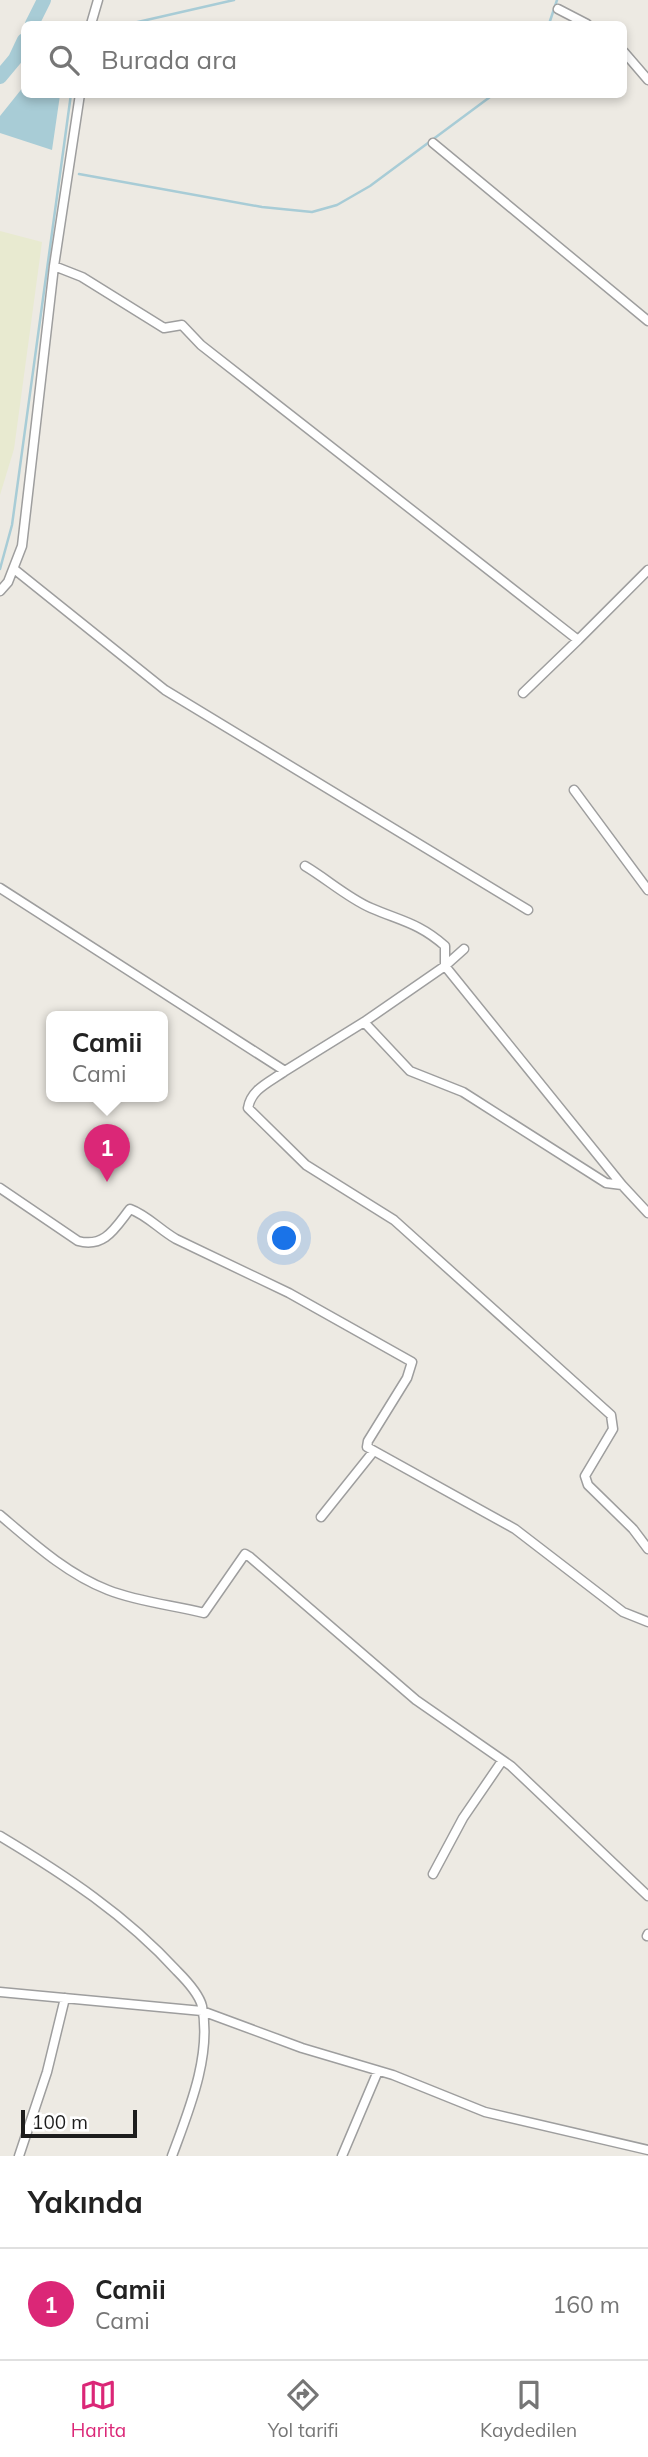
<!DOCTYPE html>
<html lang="tr">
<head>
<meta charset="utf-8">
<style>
	body { margin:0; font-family:Mulish,sans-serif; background:#f2f2f2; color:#222 }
	.scale { position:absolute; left:21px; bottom:18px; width:116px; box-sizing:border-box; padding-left:7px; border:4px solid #1d1d1d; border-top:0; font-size:19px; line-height:24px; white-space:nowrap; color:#1d1d1d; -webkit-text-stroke:5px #fff; paint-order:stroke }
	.you { position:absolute; left:285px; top:1239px; width:24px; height:24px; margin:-18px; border:5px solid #fff; border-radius:50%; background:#1a73e8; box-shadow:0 0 0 10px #1a73e833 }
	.badge { display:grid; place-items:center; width:46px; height:46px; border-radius:50%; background:#db2777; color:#fff; font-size:23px; font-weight:700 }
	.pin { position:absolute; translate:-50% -58px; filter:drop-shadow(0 2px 4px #0008) }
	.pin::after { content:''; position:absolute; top:37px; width:24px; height:21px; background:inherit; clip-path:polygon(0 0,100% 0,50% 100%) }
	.popup { position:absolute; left:46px; top:1011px; width:122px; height:91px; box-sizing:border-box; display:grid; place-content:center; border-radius:10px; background:#fff; filter:drop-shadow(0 2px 5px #0005); font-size:23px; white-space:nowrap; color:#767676 }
	.popup b { font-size:26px; color:#222 }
	.popup::after { content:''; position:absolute; left:50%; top:100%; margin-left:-14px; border:14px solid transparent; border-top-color:#fff }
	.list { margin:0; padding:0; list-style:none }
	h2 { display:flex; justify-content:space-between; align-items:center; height:91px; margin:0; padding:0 28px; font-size:30px }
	h2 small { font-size:23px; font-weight:400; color:#767676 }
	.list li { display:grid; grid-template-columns:46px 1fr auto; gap:21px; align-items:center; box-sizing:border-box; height:112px; padding:0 28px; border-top:2px solid #e0e0e0 }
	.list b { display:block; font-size:26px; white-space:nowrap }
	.list p { margin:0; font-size:23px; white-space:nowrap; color:#767676 }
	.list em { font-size:23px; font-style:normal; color:#767676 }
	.icon { flex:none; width:38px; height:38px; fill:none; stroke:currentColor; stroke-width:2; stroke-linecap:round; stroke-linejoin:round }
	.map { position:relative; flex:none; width:648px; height:2156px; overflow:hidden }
	.search { position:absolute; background:#fff; box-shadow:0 4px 10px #0003; left:21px; right:21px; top:21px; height:77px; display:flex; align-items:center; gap:18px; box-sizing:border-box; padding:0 24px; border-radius:10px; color:#767676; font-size:26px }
	.sheet { height:203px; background:#fff }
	nav { display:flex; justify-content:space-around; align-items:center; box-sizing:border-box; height:98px; border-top:2px solid #e0e0e0; background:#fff; font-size:19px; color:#767676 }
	nav a { display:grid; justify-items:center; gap:4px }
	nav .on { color:#db2777 }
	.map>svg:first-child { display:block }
	.farmland { fill:#e8ead0 }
	.water { fill:#a8ccd6 }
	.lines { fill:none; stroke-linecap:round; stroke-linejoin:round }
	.stream { stroke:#a8ccd6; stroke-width:2.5 }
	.river { stroke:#a8ccd6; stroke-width:14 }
	.street-casing { stroke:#9e9e9e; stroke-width:11 }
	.street { stroke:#fff; stroke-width:8 }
</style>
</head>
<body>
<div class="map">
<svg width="648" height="2156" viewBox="0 0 648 2156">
	<rect width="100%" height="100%" fill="#edeae3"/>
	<path class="farmland" d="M0,231L42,242L14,449L0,495Z"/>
	<path class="water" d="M24,86V94L60,95L52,150L0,133V116Z"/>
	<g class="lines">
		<path class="stream" d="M129,24L234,0
			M549,24L557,0
			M15,59L24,56
			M79,174L262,207L312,212L337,205L370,186L494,94
			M0,569L12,525L71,94"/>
		<path class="river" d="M32,24L44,0
			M0,77L15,59L24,40"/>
		<defs>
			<path id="street" d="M558,9L587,24
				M91,24L98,0
				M624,52L648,80
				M433,143L648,321
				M54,266L82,277L164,328L182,325L201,345L578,640L523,693
				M14,569L165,690L528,910
				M0,591L8,582L22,546L54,266L80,94
				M578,640L648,570
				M574,790L648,890
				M305,866C327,879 348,898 371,908C401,921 419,923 445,946V966L464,949
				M0,888L285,1071C270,1082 251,1089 248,1108L306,1165L394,1220L611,1415L613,1429L585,1476L588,1485L633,1529L648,1549
				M285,1071L364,1022L445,966L622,1185L606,1183L463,1092L410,1071L364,1022
				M622,1185L648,1213
				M0,1188L78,1241C105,1248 115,1228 130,1209C147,1215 160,1230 176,1239L289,1293L412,1362L407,1378L368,1441L367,1447L515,1529L623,1612L648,1622
				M0,1515C33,1543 67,1574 108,1590C139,1602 172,1605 204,1613L245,1554L250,1557L416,1700L511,1766L648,1896
				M321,1517L373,1452
				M0,1836C65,1875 126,1915 177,1971C186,1980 199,1994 202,2006C212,2055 189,2110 172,2156
				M433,1874L463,1818L502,1761
				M647,1936L648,1934
				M0,1992L202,2011L302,2048L393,2075L485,2112L648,2150
				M19,2156L47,2072L65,1998
				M342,2156L378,2071"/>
		</defs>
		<use href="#street" class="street-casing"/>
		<use href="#street" class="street"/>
	</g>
</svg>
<div class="scale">100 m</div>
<div class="you"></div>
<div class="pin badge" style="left:107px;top:1182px">1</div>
<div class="popup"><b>Camii</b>Cami</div>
<div class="search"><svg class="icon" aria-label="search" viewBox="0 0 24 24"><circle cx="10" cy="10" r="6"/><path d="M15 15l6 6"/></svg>Burada ara</div>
</div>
<section class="sheet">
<h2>Yakında<small></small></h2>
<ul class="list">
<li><span class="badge">1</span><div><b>Camii</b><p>Cami</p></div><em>160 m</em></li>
</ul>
</section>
<nav>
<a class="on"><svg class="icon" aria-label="map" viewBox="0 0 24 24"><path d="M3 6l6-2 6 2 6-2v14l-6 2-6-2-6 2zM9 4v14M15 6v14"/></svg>Harita</a>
<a><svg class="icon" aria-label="directions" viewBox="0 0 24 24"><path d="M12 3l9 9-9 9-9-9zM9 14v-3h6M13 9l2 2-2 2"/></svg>Yol tarifi</a>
<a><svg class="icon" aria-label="saved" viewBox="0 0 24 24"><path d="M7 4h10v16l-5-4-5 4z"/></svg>Kaydedilen</a>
</nav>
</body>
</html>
